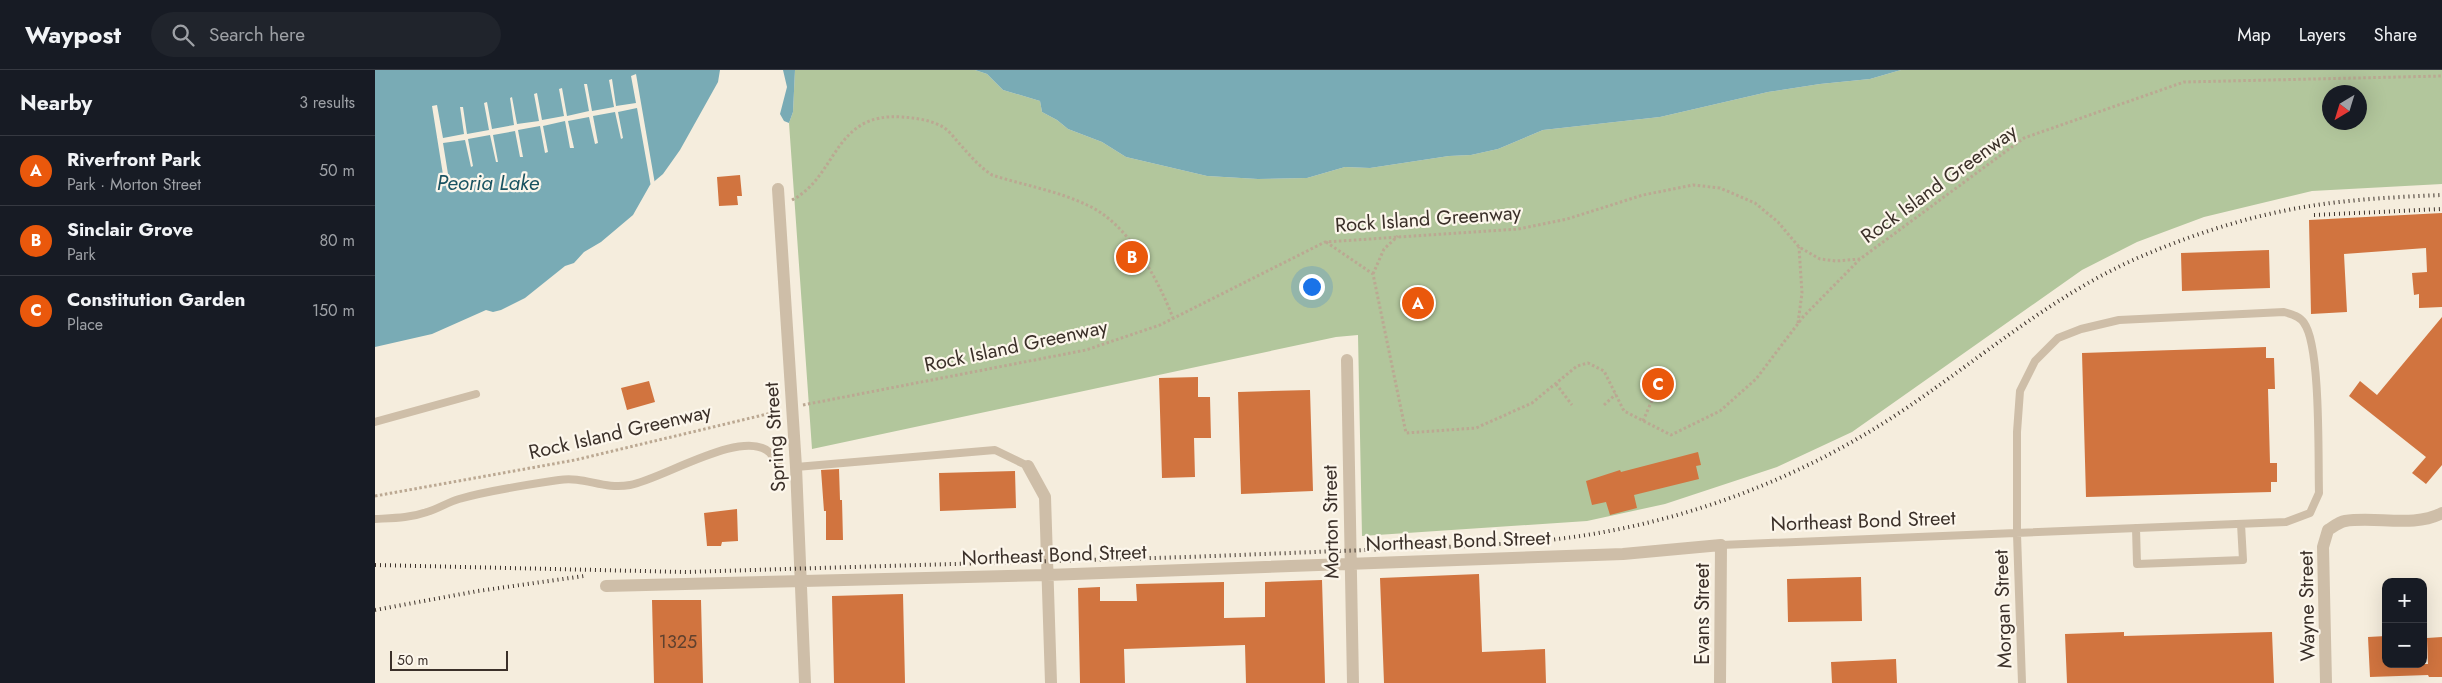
<!DOCTYPE html>
<html lang="en">
<head>
<meta charset="utf-8">
<style>
	body { margin:0; font-family:Jost,sans-serif; background:#20242c; color:#f1f3f6 }
	.controls { position:absolute; right:15px; bottom:15px; display:grid; overflow:hidden; border-radius:10px; box-shadow:0 5px 20px #0002 }
	.controls button { width:45px; height:45px; display:grid; place-items:center; padding:0; border:0; border-bottom:1px solid #363941; background:#171b24; color:#f1f3f6; font:25px sans-serif }
	.compass { position:absolute; left:1947px; top:15px; width:45px; height:45px; border-radius:50%; background:#171b24; box-shadow:0 5px 20px #0002; rotate:218deg }
	.scale { position:absolute; left:15px; bottom:12px; width:118px; box-sizing:border-box; padding-left:5px; border:2px solid #3b3029; border-top:0; font-size:14px; line-height:18px; white-space:nowrap; color:#3b3029; -webkit-text-stroke:4px #fcf6eb; paint-order:stroke }
	.you { position:absolute; left:936px; top:216px; width:18px; height:18px; margin:-12px; border:4px solid #fff; border-radius:50%; background:#1a73e8; box-shadow:0 0 0 8px #1a73e833 }
	.badge { display:grid; place-items:center; width:32px; height:32px; border-radius:50%; background:#ea580c; color:#fff; font-size:16px; font-weight:700 }
	.pin { position:absolute; translate:-50% -50%; border:2px solid #fff; box-shadow:0 1px 5px #0006 }
	.list { margin:0; padding:0; list-style:none }
	h2 { display:flex; justify-content:space-between; align-items:center; height:65px; margin:0; padding:0 20px; font-size:21px }
	h2 small { font-size:16px; font-weight:400; color:#9ea1a6 }
	.list li { display:grid; grid-template-columns:32px 1fr auto; gap:15px; align-items:center; box-sizing:border-box; height:70px; padding:0 20px; border-top:1px solid #363941 }
	.list b { display:block; font-size:19px; white-space:nowrap }
	.list p { margin:0; font-size:16px; white-space:nowrap; color:#9ea1a6 }
	.list em { font-size:16px; font-style:normal; color:#9ea1a6 }
	.icon { flex:none; width:28px; height:28px; fill:none; stroke:currentColor; stroke-width:2; stroke-linecap:round; stroke-linejoin:round }
	.map { position:relative; flex:none; width:2067px; height:613px; overflow:hidden }
	header { display:flex; align-items:center; gap:30px; box-sizing:border-box; height:70px; padding:0 25px; background:#171b24; border-bottom:1px solid #363941 }
	header strong { font-size:24px }
	nav { display:flex; gap:28px; margin-inline-start:auto; font-size:18px }
	.search { width:350px; height:45px; background:#20242c; display:flex; align-items:center; gap:12px; box-sizing:border-box; padding:0 18px; border-radius:28px; color:#9ea1a6; font-size:19px }
	main { display:flex }
	aside { flex:1; background:#171b24 }
	.map>svg:first-child { display:block }
	.green { fill:#b2c69c; fill-rule:evenodd }
	.water { fill:#79abb5 }
	.pier { fill:#f5eddd }
	.building { fill:#d1743f }
	.lines { fill:none; stroke-linecap:round; stroke-linejoin:round }
	.path { stroke:#bba892; stroke-width:3; stroke-dasharray:2.5 2.5; stroke-linecap:butt }
	.lane { stroke:#cebea8; stroke-width:8 }
	.street { stroke:#cebea8; stroke-width:12 }
	.rail { stroke:#3b3029; stroke-width:4; stroke-dasharray:1 4; stroke-linecap:butt }
	.labels { text-anchor:middle; dominant-baseline:central; stroke-width:4.5; stroke-linejoin:round; paint-order:stroke }
	.number-label { font-size:18px; fill:#60412e }
	.street-label { font-size:20px; fill:#3b3029; stroke:#fcf6eb }
	.water-label { font-size:21px; font-style:italic; fill:#1a5361; stroke:#fcf6eb }
</style>
</head>
<body>
<header>
<strong>Waypost</strong>
<div class="search"><svg class="icon" aria-label="search" viewBox="0 0 24 24"><circle cx="10" cy="10" r="6"/><path d="M15 15l6 6"/></svg>Search here</div>
<nav><a>Map</a><a>Layers</a><a>Share</a></nav>
</header>
<main>
<aside>
<h2>Nearby<small>3 results</small></h2>
<ul class="list">
<li><span class="badge">A</span><div><b>Riverfront Park</b><p>Park · Morton Street</p></div><em>50 m</em></li>
<li><span class="badge">B</span><div><b>Sinclair Grove</b><p>Park</p></div><em>80 m</em></li>
<li><span class="badge">C</span><div><b>Constitution Garden</b><p>Place</p></div><em>150 m</em></li>
</ul>
</aside>
<div class="map">
<svg width="2067" height="613" viewBox="0 0 2067 613">
	<rect width="100%" height="100%" fill="#f5eddd"/>
	<path class="green" d="M420,0H600L612,4L628,20L665,31L667,42L682,50L693,59L727,72L751,87L832,106L883,109L932,108L970,97L995,98L1074,86L1096,85L1123,79L1168,60L1285,47L1393,22L1445,14L1495,9L1526,0H2067V114L1937,121L1829,147L1762,172L1707,200L1477,362L1402,397L1290,434L1212,451L987,466L983,265L961,267L437,379L414,53L418,42ZM1954,22H1984V52H1954Z"/>
	<path class="water" d="M0,0H345L343,12L305,80L288,104L275,115L258,145L226,172L209,182L199,193L190,196L150,228L126,240L118,242L111,240L57,264L0,277Z
		M408,0H420L418,42L414,53L409,51L405,44L412,17Z
		M600,0H1526L1495,9L1445,14L1393,22L1285,47L1168,60L1123,79L1096,85L1074,86L995,98L970,97L932,108L883,109L832,106L751,87L727,72L693,59L682,50L667,42L665,31L628,20L612,4Z"/>
	<path class="pier" d="M261,4L280,114L276,117L262,38L243,42L248,68L246,69L240,42L218,46L223,73L220,74L214,47L193,51L199,78H195L190,51L168,56L173,82L170,83L165,56L143,60L148,87H145L140,61L118,65L123,92H121L115,65L93,69L98,96L96,97L90,70L68,73L74,110L69,111L57,36L62,35L68,68L89,64L85,37H88L92,64L114,60L109,33L112,32L117,59L139,55L135,28L137,27L142,54L164,51L159,24L162,23L167,50L189,46L184,19L187,18L192,46L214,41L209,14H212L217,41L239,37L234,10L237,9L241,36L261,33L256,6Z"/>
	<path class="building" d="M365,105L367,126H362L363,135L344,136L342,107Z
		M2067,143V237L2044,238V224L2039,225L2037,203L2052,202L2051,178L1969,184L1972,242L1936,244L1934,150Z
		M1894,180L1895,218L1807,221L1806,183Z
		M2067,247V395L2051,414L2037,403L2051,387L1974,326L1985,311L2002,325Z
		M1891,277V288H1899L1900,319H1893L1895,393H1902V412H1896V422L1711,427L1707,283Z
		M823,307V327H835L836,368H819L820,407L787,408L784,308Z
		M274,311L280,332L252,340L246,318Z
		M935,320L938,421L866,424L863,322Z
		M1323,382L1326,395L1321,396L1324,409L1259,425L1262,438L1235,445L1231,432L1217,435L1211,411L1245,400L1246,402Z
		M464,399L465,430H467L468,470H451V441H449L446,400Z
		M640,401L641,438L565,441L564,403Z
		M362,439L363,471L347,472L346,476H332L329,443Z
		M1104,504L1107,582L1170,579L1171,613H1009L1005,508Z
		M1486,507L1487,551L1413,552L1412,509Z
		M947,510L950,613H871L870,575L749,579L750,613H705L703,518L725,517V531H762L761,514L849,512V548L890,547V512Z
		M528,524L530,613H459L457,526Z
		M277,530H326L328,613H279Z
		M1749,562V566L1897,562L1899,613H1692L1690,564Z
		M2011,566V594H2053L2052,568L2067,567V607H2054L2053,605L1995,607L1993,567Z
		M1521,589L1522,613H1457L1456,592Z"/>
	<g class="lines">
		<path class="path" d="M417,130C463,106 458,42 527,47C541,48 556,50 568,57C573,60 578,66 582,71C593,83 603,96 617,105C648,115 683,121 712,135C753,153 783,209 798,248
			M951,172L998,204L1031,363L1101,358L1157,333L1202,296L1213,293L1229,301L1249,341L1296,365L1345,341L1381,309L1428,247L1484,190
			M998,204L1009,179L1023,166
			M1423,253L1427,223L1424,177
			M1276 313a8 8 0 1 1 16 0a8 8 0 1 1-16 0Z
			M1181,314L1197,335
			M428,335L711,280L785,255L950,172L1143,159L1192,149L1268,125L1318,115L1345,118L1380,133L1403,152L1424,177L1445,189L1461,191L1485,189L1649,68L1809,12L2067,6
			M1229,335L1241,324
			M1268,351L1281,321
			M0,426L200,390L405,341"/>
		<path class="lane" d="M0,352L101,324
			M421,397L620,380L653,396
			M0,449C18,448 35,448 52,442C63,439 73,432 84,429C115,420 151,415 184,410C210,406 228,420 255,415C286,410 367,358 394,382C398,386 402,393 405,397
			M1761,458L1762,494L1868,490L1866,454
			M1346,475L1911,452L1935,443L1944,423C1943,389 1946,276 1929,253C1925,246 1916,244 1909,242L1744,250L1706,259L1683,268L1660,291L1645,321L1642,362V464L1647,613"/>
		<path class="street" d="M403,119L421,397L430,613
			M972,290L978,613
			M653,396L670,427L676,613
			M231,516L672,505L1248,484L1346,475L1345,613
			M1951,613L1948,477L1953,460C1958,457 1964,452 1970,451C2001,446 2039,458 2067,443"/>
		<path class="rail" d="M1939,145L2067,139
			M0,495L311,502L812,487L1093,476C1123,474 1153,473 1183,469C1306,454 1424,410 1527,341C1608,287 1682,221 1772,184C1824,162 1879,145 1935,136C1978,129 2023,127 2067,125
			M0,540L103,521L209,506"/>
	</g>
	<g class="labels">
		<g class="number-label">
			<text x="303" y="572">1325</text>
		</g>
		<g class="street-label">
			<text transform="translate(1564 114) rotate(-36)">Rock Island Greenway</text>
			<text transform="translate(1053 149) rotate(-4)">Rock Island Greenway</text>
			<text transform="translate(641 276) rotate(-12)">Rock Island Greenway</text>
			<text transform="translate(245 362) rotate(-13)">Rock Island Greenway</text>
			<text transform="translate(400 367) rotate(-94)">Spring Street</text>
			<text transform="translate(1488 451) rotate(-2)">Northeast Bond Street</text>
			<text transform="translate(956 452) rotate(-91)">Morton Street</text>
			<text transform="translate(1083 471) rotate(-2)">Northeast Bond Street</text>
			<text transform="translate(679 485) rotate(-2)">Northeast Bond Street</text>
			<text transform="translate(1932 536) rotate(-91)">Wayne Street</text>
			<text transform="translate(1628 539) rotate(-92)">Morgan Street</text>
			<text transform="translate(1327 544) rotate(-90)">Evans Street</text>
		</g>
		<g class="water-label">
			<text x="113" y="113">Peoria Lake</text>
		</g>
	</g>
</svg>
<div class="controls">
<button>+</button>
<button>−</button>
</div>
<svg class="compass" viewBox="-18 -18 36 36"><path d="M0-13l5 13h-10z" fill="#e53935"/><path d="M0 13l5-13h-10z" fill="#9ea1a6"/></svg>
<div class="scale">50 m</div>
<div class="you"></div>
<div class="pin badge" style="left:1043px;top:233px">A</div>
<div class="pin badge" style="left:757px;top:187px">B</div>
<div class="pin badge" style="left:1283px;top:314px">C</div>
</div>
</main>
</body>
</html>
